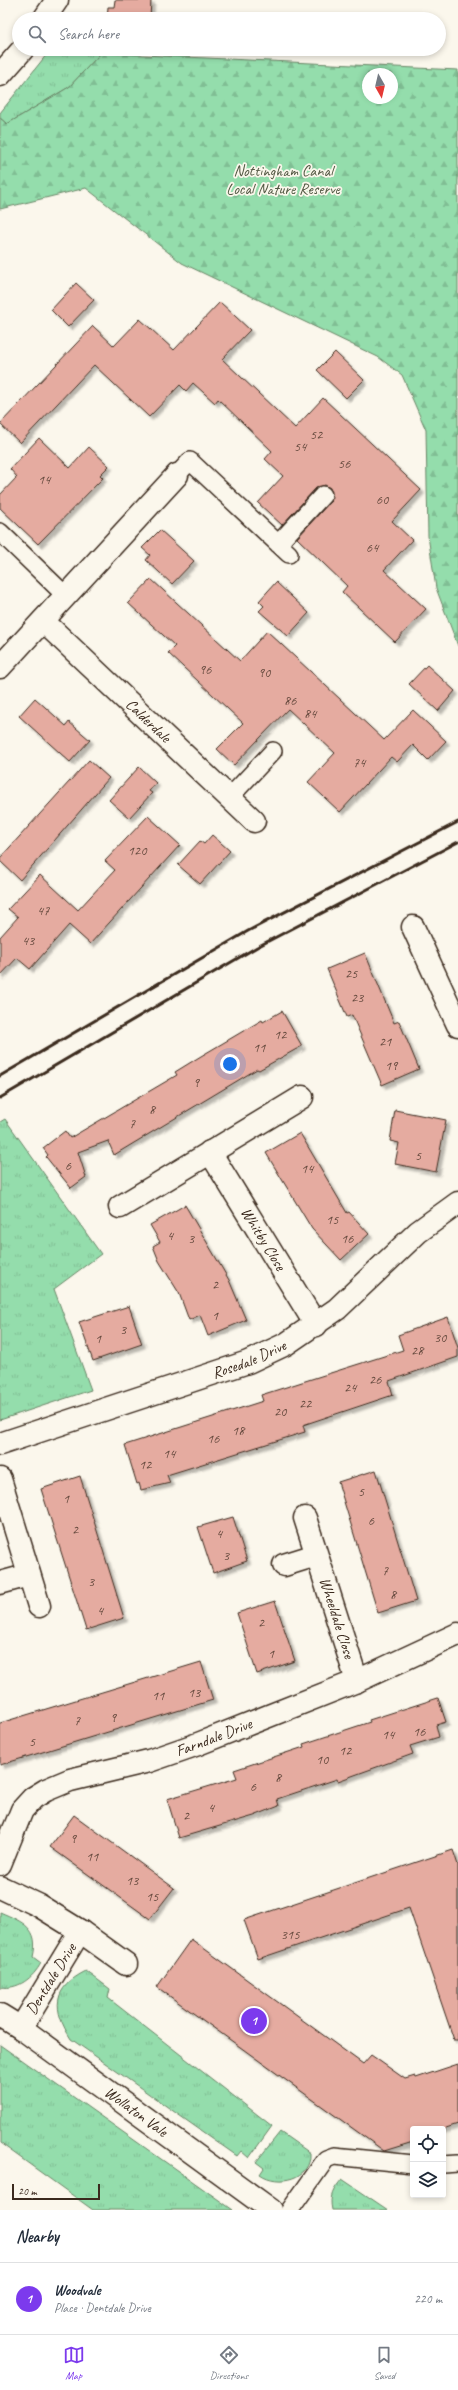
<!DOCTYPE html>
<html lang="en">
<head>
<meta charset="utf-8">
<style>
	body { margin:0; font-family:Caveat,sans-serif; background:#f2f2f3; color:#1f2937 }
	.controls { position:absolute; right:12px; bottom:12px; display:grid; overflow:hidden; border-radius:4px; box-shadow:0 2px 6px #0003 }
	.controls button { width:36px; height:36px; display:grid; place-items:center; padding:0; border:0; border-bottom:1px solid #e0e1e3; background:#fff; color:#1f2937; font:20px sans-serif }
	.compass { position:absolute; left:362px; top:68px; width:36px; height:36px; border-radius:50%; background:#fff; box-shadow:0 2px 6px #0003; rotate:172deg }
	.scale { position:absolute; left:12px; bottom:10px; width:88px; box-sizing:border-box; padding-left:4px; border:2px solid #3b2a1e; border-top:0; font-size:11px; line-height:14px; white-space:nowrap; color:#3b2a1e; -webkit-text-stroke:3px #fbf7ec; paint-order:stroke }
	.you { position:absolute; left:230px; top:1064px; width:14px; height:14px; margin:-10px; border:3px solid #fff; border-radius:50%; background:#1a73e8; box-shadow:0 0 0 6px #1a73e833 }
	.badge { display:grid; place-items:center; width:26px; height:26px; border-radius:50%; background:#7c3aed; color:#fff; font-size:13px; font-weight:700 }
	.pin { position:absolute; translate:-50% -50%; border:2px solid #fff; box-shadow:0 1px 4px #0006 }
	.list { margin:0; padding:0; list-style:none }
	h2 { display:flex; justify-content:space-between; align-items:center; height:52px; margin:0; padding:0 16px; font-size:17px }
	h2 small { font-size:13px; font-weight:400; color:#747a83 }
	.list li { display:grid; grid-template-columns:26px 1fr auto; gap:12px; align-items:center; box-sizing:border-box; height:72px; padding:0 16px; border-top:1px solid #e0e1e3 }
	.list b { display:block; font-size:15px; white-space:nowrap }
	.list p { margin:0; font-size:13px; white-space:nowrap; color:#747a83 }
	.list em { font-size:13px; font-style:normal; color:#747a83 }
	.icon { flex:none; width:22px; height:22px; fill:none; stroke:currentColor; stroke-width:2; stroke-linecap:round; stroke-linejoin:round }
	.map { position:relative; flex:none; width:458px; height:2210px; overflow:hidden }
	.search { position:absolute; background:#fff; box-shadow:0 2px 6px #0003; left:12px; right:12px; top:12px; height:44px; display:flex; align-items:center; gap:10px; box-sizing:border-box; padding:0 14px; border-radius:22px; color:#747a83; font-size:15px }
	.sheet { height:124px; background:#fff }
	nav { display:flex; justify-content:space-around; align-items:center; box-sizing:border-box; height:56px; border-top:1px solid #e0e1e3; background:#fff; font-size:11px; color:#747a83 }
	nav a { display:grid; justify-items:center; gap:2px }
	nav .on { color:#7c3aed }
	.map>svg:first-child { display:block }
	.grass { fill:url(#grass-tufts); stroke:#688465 }
	.forest { fill:url(#forest-firs); stroke:#688465; fill-rule:evenodd }
	.building { fill:#e5aba0; stroke:#3b2a1e; filter:url(#shadow) }
	.lines { fill:none; stroke-linecap:round; stroke-linejoin:round }
	.service-casing { stroke:#3b2a1e; stroke-width:20 }
	.minor-casing { stroke:#3b2a1e; stroke-width:25 }
	.tertiary-casing { stroke:#3b2a1e; stroke-width:25 }
	.service { stroke:#fbf7ec; stroke-width:17 }
	.minor { stroke:#fbf7ec; stroke-width:22 }
	.tertiary { stroke:#fbf7ec; stroke-width:22 }
	.rail { stroke:#3b2a1e; stroke-width:3 }
	.labels { text-anchor:middle; dominant-baseline:central; stroke-width:3.5; stroke-linejoin:round; paint-order:stroke }
	.number-label { font-size:14px; fill:#664a3e }
	.park-label { font-size:16px; fill:#515742; stroke:#fbf7ec }
	.street-label { font-size:16px; fill:#3b2a1e; stroke:#fbf7ec }
</style>
</head>
<body>
<div class="map">
<svg width="458" height="2210" viewBox="0 0 458 2210">
	<defs>
		<pattern id="grass-tufts" width="24" height="20" patternUnits="userSpaceOnUse"><rect width="24" height="20" fill="#94ddac"/><path d="M3 7l-1-3M5 7V3M7 7l1-3M15 17l-1-3M17 17v-4M19 17l1-3" fill="none" stroke="#80be94"/></pattern>
		<pattern id="forest-firs" width="22" height="20" patternUnits="userSpaceOnUse"><rect width="22" height="20" fill="#94ddac"/><path d="M5 1l3.5 6h-7zM16 11l3.5 6h-7z" fill="#80be94"/></pattern>
		<filter id="shadow"><feDropShadow dx="3.5" dy="3.5" stdDeviation="1" flood-color="#0004"/></filter>
	</defs>
	<rect width="100%" height="100%" fill="#fbf7ec"/>
	<filter id="ink" filterUnits="userSpaceOnUse"><feTurbulence type="fractalNoise" baseFrequency=".025" numOctaves="2"/><feDisplacementMap in="SourceGraphic" scale="8" xChannelSelector="R" yChannelSelector="G"/><feConvolveMatrix kernelMatrix="1 2 1 2 8 2 1 2 1" color-interpolation-filters="sRGB"/></filter>
	<g filter="url(#ink)">
		<path class="grass" d="M51,49L101,53L69,87L7,124L0,118V113Z
			M5,1119L101,1254L54,1289L91,1390L0,1420V1122Z
			M0,1912C23,1922 40,1928 33,1957L41,1963C33,1978 18,1990 0,1987Z
			M86,1971L110,1989L108,1998L272,2126L249,2158L241,2151L237,2156L71,2039C52,2009 52,1988 86,1971Z
			M0,2045L233,2210H93L0,2143Z
			M280,2132L310,2153C312,2179 278,2187 260,2174L264,2168L256,2162Z
			M342,2179L388,2210H332C329,2196 333,2190 342,2179Z"/>
		<path class="forest" d="M101,53L458,70V646L436,588L428,536L426,430L402,375L378,357L182,263L86,188L0,209V118L7,124L69,87ZM368,74H392V98H368Z"/>
		<path class="building" d="M115,0H151L150,19H107L108,7H114Z
			M76,283L94,300L68,327L51,310Z
			M220,302L250,330L222,359L295,428L323,398L421,490L392,521L412,540L384,570L426,609L395,642L342,592L347,586L297,538L331,501L333,497L330,488L325,485L316,488L282,525L258,503L283,476L265,459L272,451L218,399L215,403L193,383L186,391L180,385L149,417L94,365L20,443L0,424L93,326L114,346L140,319L174,350Z
			M335,352L364,380L346,398L317,370Z
			M39,438L70,468L89,447L109,466L100,475L103,478L38,544L0,508V495L17,477L10,469Z
			M160,530L194,561L172,584L146,560L150,555L142,548Z
			M151,579L240,661L267,631L384,740L413,710L446,741L428,760L413,745L397,762L391,757L340,812L308,782L335,753L288,709L234,765L217,749L243,723L168,653L175,646L128,603Z
			M276,582L309,613L288,636L259,611L264,606L259,601Z
			M427,665L455,691L438,711L409,684Z
			M35,698L66,726L69,722L90,740L70,762L19,716Z
			M89,760L109,778L20,880L0,861V858Z
			M139,767L156,783L149,791L152,793L129,818L109,800Z
			M148,816L180,845L90,944L69,925L30,969L17,958L0,976V937L18,917L8,909L40,875L78,910L115,870L105,861Z
			M212,835L230,851L200,884L178,865L200,841L204,844Z
			M365,953L394,1023L399,1021L419,1069L382,1085L352,1015L347,1017L327,969Z
			M282,1011L302,1046L259,1070L257,1069L114,1155L108,1141L78,1152L86,1177L71,1188L46,1157L48,1155L43,1148L65,1131L70,1138L177,1075L175,1072L201,1056L262,1020L263,1022Z
			M395,1110L446,1120L436,1172L395,1164L399,1143L390,1141Z
			M300,1133L347,1213L349,1212L369,1234L341,1260L312,1229L266,1153Z
			M185,1205L229,1280L246,1320L208,1336L200,1315L189,1320L179,1293L159,1261L153,1246L160,1242L150,1225Z
			M129,1306L142,1344L93,1361L79,1322Z
			M448,1317L458,1348V1357L389,1381L393,1395L303,1425L305,1432L167,1475L170,1483L141,1490L139,1483L137,1484L125,1445L263,1401L261,1395L403,1350L398,1335Z
			M376,1470L416,1601L378,1613L338,1482Z
			M80,1476L124,1618L86,1630L41,1489Z
			M233,1517L247,1561L213,1573L198,1527Z
			M275,1601L295,1661L257,1674L237,1613Z
			M201,1662L213,1700L0,1765V1723Z
			M438,1698L446,1722L436,1725L439,1737L410,1746L413,1754L338,1781L337,1779L277,1799L279,1806L254,1816L179,1838L167,1799L237,1778L234,1770L304,1747L303,1744L370,1722L369,1720Z
			M74,1815L174,1888L150,1919L50,1847Z
			M453,1850L458,1865V2040H454L409,1908L258,1959L244,1920Z
			M191,1939L363,2064L371,2055L405,2079L415,2076L416,2078L458,2064V2124L443,2129H413V2142L384,2151L157,1987Z"/>
		<g class="lines">
			<defs>
				<path id="service" d="M177,475L190,461L289,554
					M0,532L66,596
					M278,544L323,495
					M229,798L273,751
					M443,2164L458,2163
					M290,2210L326,2159L334,2156L413,2164"/>
				<g id="minor">
					<path d="M44,19L57,0"/>
					<path d="M0,75L23,49"/>
					<path id="s1" d="M43,621L254,821"/>
					<path d="M0,667L177,475"/>
					<path d="M413,927L458,1025"/>
					<path id="s2" d="M210,1152L316,1325"/>
					<path d="M120,1207L302,1097"/>
					<path id="s3" d="M0,1444L248,1362L286,1344L337,1309L418,1232L458,1203"/>
					<path d="M0,1479L39,1606"/>
					<path id="s4" d="M305,1518L357,1681"/>
					<path d="M284,1565L316,1555"/>
					<path d="M0,1583L29,1575"/>
					<path id="s5" d="M0,1864L22,1810L33,1798L46,1790L70,1780L149,1761L198,1744L357,1681L458,1634"/>
					<path d="M0,1887L38,1905L80,1931L21,2028"/>
					<path d="M80,1931L126,1964"/>
				</g>
				<g id="tertiary">
					<path id="s6" d="M0,2015L21,2028L271,2210"/>
				</g>
			</defs>
			<use href="#service" class="service-casing"/>
			<use href="#minor" class="minor-casing"/>
			<use href="#tertiary" class="tertiary-casing"/>
			<use href="#service" class="service"/>
			<use href="#minor" class="minor"/>
			<use href="#tertiary" class="tertiary"/>
			<path class="rail" d="M0,1076L248,931L458,822
				M0,1098L257,947L458,842"/>
		</g>
	</g>
	<g class="labels">
		<g class="number-label">
			<text x="316" y="434">52</text>
			<text x="300" y="446">54</text>
			<text x="344" y="463">56</text>
			<text x="44" y="479">14</text>
			<text x="382" y="499">60</text>
			<text x="372" y="547">64</text>
			<text x="205" y="669">96</text>
			<text x="264" y="672">90</text>
			<text x="290" y="700">86</text>
			<text x="310" y="713">84</text>
			<text x="359" y="762">74</text>
			<text x="137" y="850">120</text>
			<text x="43" y="910">47</text>
			<text x="28" y="940">43</text>
			<text x="351" y="973">25</text>
			<text x="357" y="997">23</text>
			<text x="280" y="1034">12</text>
			<text x="385" y="1041">21</text>
			<text x="259" y="1047">11</text>
			<text x="391" y="1065">19</text>
			<text x="196" y="1082">9</text>
			<text x="152" y="1109">8</text>
			<text x="132" y="1123">7</text>
			<text x="418" y="1155">5</text>
			<text x="68" y="1165">6</text>
			<text x="307" y="1168">14</text>
			<text x="332" y="1219">15</text>
			<text x="170" y="1235">4</text>
			<text x="191" y="1238">3</text>
			<text x="347" y="1238">16</text>
			<text x="215" y="1284">2</text>
			<text x="215" y="1315">1</text>
			<text x="123" y="1329">3</text>
			<text x="440" y="1337">30</text>
			<text x="98" y="1338">1</text>
			<text x="417" y="1350">28</text>
			<text x="375" y="1379">26</text>
			<text x="350" y="1387">24</text>
			<text x="305" y="1403">22</text>
			<text x="280" y="1411">20</text>
			<text x="238" y="1430">18</text>
			<text x="213" y="1438">16</text>
			<text x="169" y="1453">14</text>
			<text x="145" y="1464">12</text>
			<text x="361" y="1491">5</text>
			<text x="66" y="1498">1</text>
			<text x="371" y="1520">6</text>
			<text x="75" y="1529">2</text>
			<text x="219" y="1533">4</text>
			<text x="226" y="1555">3</text>
			<text x="385" y="1570">7</text>
			<text x="91" y="1581">3</text>
			<text x="393" y="1594">8</text>
			<text x="100" y="1610">4</text>
			<text x="261" y="1622">2</text>
			<text x="271" y="1653">1</text>
			<text x="194" y="1692">13</text>
			<text x="158" y="1695">11</text>
			<text x="113" y="1717">9</text>
			<text x="77" y="1720">7</text>
			<text x="419" y="1731">16</text>
			<text x="388" y="1734">14</text>
			<text x="32" y="1741">5</text>
			<text x="345" y="1750">12</text>
			<text x="322" y="1759">10</text>
			<text x="278" y="1777">8</text>
			<text x="253" y="1786">6</text>
			<text x="211" y="1807">4</text>
			<text x="186" y="1815">2</text>
			<text x="73" y="1838">9</text>
			<text x="92" y="1856">11</text>
			<text x="132" y="1880">13</text>
			<text x="152" y="1896">15</text>
			<text x="290" y="1934">315</text>
		</g>
		<g class="park-label">
			<text x="283" y="171">Nottingham Canal<tspan x="283" dy="18">Local Nature Reserve</tspan></text>
		</g>
		<g class="street-label">
			<text stroke="none"><textPath href="#s1" startOffset="145">Calderdale</textPath></text>
			<text stroke="none"><textPath href="#s2" startOffset="102">Whitby Close</textPath></text>
			<text stroke="none"><textPath href="#s3" startOffset="263">Rosedale Drive</textPath></text>
			<text stroke="none"><textPath href="#s4" startOffset="105">Wheeldale Close</textPath></text>
			<text stroke="none"><textPath href="#s5" startOffset="266">Farndale Drive</textPath></text>
			<text transform="translate(51 1979) rotate(-58)">Dentdale Drive</text>
			<text stroke="none"><textPath href="#s6" startOffset="167">Wollaton Vale</textPath></text>
		</g>
	</g>
</svg>
<div class="controls">
<button><svg class="icon" aria-label="locate" viewBox="0 0 24 24"><circle cx="12" cy="12" r="6"/><path d="M12 2v4M12 18v4M2 12h4M18 12h4"/></svg></button>
<button><svg class="icon" aria-label="layers" viewBox="0 0 24 24"><path d="M12 4l9 5-9 5-9-5zM3 14l9 5 9-5"/></svg></button>
</div>
<svg class="compass" viewBox="-18 -18 36 36"><path d="M0-13l5 13h-10z" fill="#e53935"/><path d="M0 13l5-13h-10z" fill="#747a83"/></svg>
<div class="scale">20 m</div>
<div class="you"></div>
<div class="pin badge" style="left:254px;top:2021px">1</div>
<div class="search"><svg class="icon" aria-label="search" viewBox="0 0 24 24"><circle cx="10" cy="10" r="6"/><path d="M15 15l6 6"/></svg>Search here</div>
</div>
<section class="sheet">
<h2>Nearby<small></small></h2>
<ul class="list">
<li><span class="badge">1</span><div><b>Woodvale</b><p>Place · Dentdale Drive</p></div><em>220 m</em></li>
</ul>
</section>
<nav>
<a class="on"><svg class="icon" aria-label="map" viewBox="0 0 24 24"><path d="M3 6l6-2 6 2 6-2v14l-6 2-6-2-6 2zM9 4v14M15 6v14"/></svg>Map</a>
<a><svg class="icon" aria-label="directions" viewBox="0 0 24 24"><path d="M12 3l9 9-9 9-9-9zM9 14v-3h6M13 9l2 2-2 2"/></svg>Directions</a>
<a><svg class="icon" aria-label="saved" viewBox="0 0 24 24"><path d="M7 4h10v16l-5-4-5 4z"/></svg>Saved</a>
</nav>
</body>
</html>
